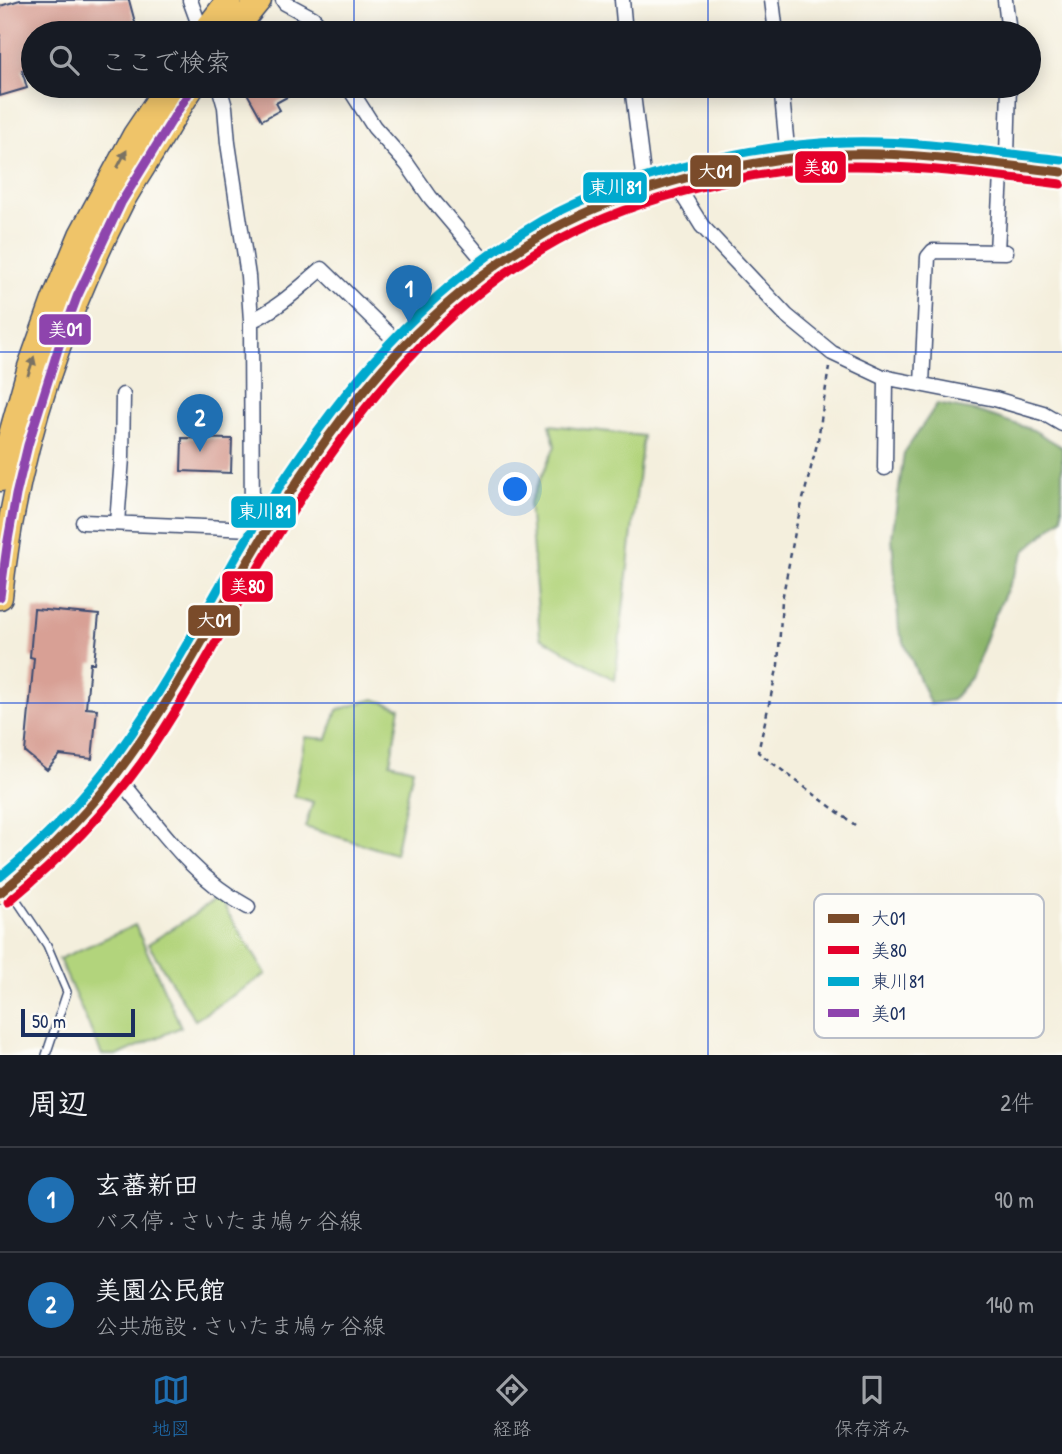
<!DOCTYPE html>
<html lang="ja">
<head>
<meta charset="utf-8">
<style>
	body { margin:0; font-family:"Patrick Hand","Klee One",sans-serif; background:#242831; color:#f1f3f6 }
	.scale { position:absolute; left:21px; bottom:18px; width:114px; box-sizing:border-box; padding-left:7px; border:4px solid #1b2f5e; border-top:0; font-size:19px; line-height:24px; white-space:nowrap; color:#1b2f5e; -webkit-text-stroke:5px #fdfcf7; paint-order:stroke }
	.you { position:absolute; left:516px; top:490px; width:24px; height:24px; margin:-18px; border:5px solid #fff; border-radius:50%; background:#1a73e8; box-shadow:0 0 0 10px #1a73e833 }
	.badge { display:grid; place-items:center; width:46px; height:46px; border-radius:50%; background:#1f6fb2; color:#fff; font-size:23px; font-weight:700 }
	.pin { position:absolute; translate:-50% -58px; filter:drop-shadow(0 2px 4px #0008) }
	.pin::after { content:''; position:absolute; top:37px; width:24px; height:21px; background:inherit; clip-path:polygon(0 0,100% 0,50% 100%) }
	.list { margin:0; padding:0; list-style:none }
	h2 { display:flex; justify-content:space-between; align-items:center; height:91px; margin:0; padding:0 28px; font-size:30px }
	h2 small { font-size:23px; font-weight:400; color:#9ea1a6 }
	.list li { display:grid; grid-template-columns:46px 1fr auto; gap:21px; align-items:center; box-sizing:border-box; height:105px; padding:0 28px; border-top:2px solid #363941 }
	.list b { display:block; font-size:26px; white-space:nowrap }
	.list p { margin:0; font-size:23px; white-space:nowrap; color:#9ea1a6 }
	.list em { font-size:23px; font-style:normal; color:#9ea1a6 }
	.icon { flex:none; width:38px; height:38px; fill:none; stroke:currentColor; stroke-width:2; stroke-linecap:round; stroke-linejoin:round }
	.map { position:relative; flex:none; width:1062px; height:1055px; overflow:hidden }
	.search { position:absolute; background:#171b24; box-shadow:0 4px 18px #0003; left:21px; right:21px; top:21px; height:77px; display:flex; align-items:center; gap:18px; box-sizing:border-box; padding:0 24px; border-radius:38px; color:#9ea1a6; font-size:26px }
	.sheet { height:301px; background:#171b24 }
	nav { display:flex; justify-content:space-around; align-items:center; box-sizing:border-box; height:98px; border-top:2px solid #363941; background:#171b24; font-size:19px; color:#9ea1a6 }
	nav a { display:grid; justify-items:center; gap:4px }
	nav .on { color:#1f6fb2 }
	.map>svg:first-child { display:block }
	.green { fill:#b2d47c; stroke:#66826d; stroke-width:2 }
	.forest { fill:#8db66c; stroke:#547265; stroke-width:2 }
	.building { fill:#d8a095 }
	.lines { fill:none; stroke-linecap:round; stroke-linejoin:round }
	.service-casing { stroke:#3c4c71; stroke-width:10 }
	.minor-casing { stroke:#3c4c71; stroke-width:17 }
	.secondary-casing { stroke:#3c4c71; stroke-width:24 }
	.trunk-casing { stroke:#3c4c71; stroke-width:27 }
	.path { stroke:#3c4c71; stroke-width:2.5; stroke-dasharray:5 5; stroke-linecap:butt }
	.service { stroke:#fff; stroke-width:7 }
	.minor { stroke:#fff; stroke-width:14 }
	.secondary { stroke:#f9e7c3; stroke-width:21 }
	.trunk { stroke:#efc469; stroke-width:24 }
	.bus-1-casing { stroke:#fdfcf7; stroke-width:14 }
	.bus-2-casing { stroke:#fdfcf7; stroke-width:14 }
	.bus-3-casing { stroke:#fdfcf7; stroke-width:14 }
	.bus-4-casing { stroke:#fdfcf7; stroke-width:14 }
	.bus-1 { stroke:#7a4b2a; stroke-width:9 }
	.bus-2 { stroke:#e4002b; stroke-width:9 }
	.bus-3 { stroke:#00a9ce; stroke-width:9 }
	.bus-4 { stroke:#8e44ad; stroke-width:9 }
	.oneway { fill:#7a7263 }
	.grid { fill:none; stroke:#1d4ed8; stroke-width:2; stroke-opacity:0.55 }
	.key { fill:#fdfcf7; stroke:#b9bec9; stroke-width:2 }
	.key-label { font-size:19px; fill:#1b2f5e }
	.line-badge { stroke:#fdfcf7; stroke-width:2.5 }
	.badge-label { font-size:19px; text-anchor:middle; font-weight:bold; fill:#fff }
</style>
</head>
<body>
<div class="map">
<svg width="1062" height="1055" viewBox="0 0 1062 1055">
	<rect width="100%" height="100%" fill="#fdfcf7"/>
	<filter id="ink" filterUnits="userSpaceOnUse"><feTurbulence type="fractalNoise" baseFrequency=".0143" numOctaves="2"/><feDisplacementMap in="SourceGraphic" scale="14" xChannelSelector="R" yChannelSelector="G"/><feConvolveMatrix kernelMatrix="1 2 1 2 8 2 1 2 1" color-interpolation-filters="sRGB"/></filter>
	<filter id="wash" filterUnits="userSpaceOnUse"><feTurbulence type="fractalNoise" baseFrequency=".00686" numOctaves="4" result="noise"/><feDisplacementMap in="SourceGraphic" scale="28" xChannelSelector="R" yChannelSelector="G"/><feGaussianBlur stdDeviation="1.57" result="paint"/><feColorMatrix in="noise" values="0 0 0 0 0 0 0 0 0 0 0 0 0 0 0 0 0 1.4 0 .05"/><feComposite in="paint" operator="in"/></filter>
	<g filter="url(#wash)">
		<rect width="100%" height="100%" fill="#f4efdd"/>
		<path class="green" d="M550,425L643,436L615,680L540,637L529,504L555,446Z
			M374,699L400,708L390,763L413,769L395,854L305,827L313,802L294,796L305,737L327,739L337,710Z
			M219,899L266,974L195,1020L148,944Z
			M135,925L181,1027L119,1055H102L59,959Z"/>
		<path class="forest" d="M937,404L980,412L1033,430L1062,447V518L1025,551L990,626L971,678L952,700L930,704L899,630L892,537L904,453Z"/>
		<g id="blocks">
			<path class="building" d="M20,0H129L136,26L110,33H33V67L22,70L27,88L0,96V6Z
				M243,86H307L276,103L280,110L262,120Z
				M182,438L232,439L231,473L181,471Z
				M34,609L99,615L94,663H90L86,708L97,709L92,759L60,755L47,770L25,752L34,658L30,657Z"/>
		</g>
	</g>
	<g filter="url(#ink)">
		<use href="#blocks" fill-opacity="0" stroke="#3c4c71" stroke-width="2"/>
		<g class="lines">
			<defs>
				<path id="service" d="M4,900L12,896L18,902L47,945L67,992L46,1055"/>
				<path id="minor" d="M190,0L202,33
					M283,0L285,3L313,18L327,33
					M622,0L625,33
					M772,0L776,33
					M1005,0L1009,33
					M219,86L225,107L228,143L248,276L251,321L252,529
					M348,86L374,127L407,164L430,197L491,269
					M632,86L645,190
					M781,86L788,158
					M674,181L702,226L787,316L832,353L883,377L995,399L1043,413L1062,424
					M997,251L1001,174L1006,166L1007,156L1009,86
					M251,321C279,308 299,288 322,269L401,346
					M922,384L928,257L933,251L1006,252
					M885,468L886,377
					M83,522L252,529L259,534
					M117,523L122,458L123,395
					M115,778L125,786C162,831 195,879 248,907"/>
				<path id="secondary" d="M0,893C49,854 93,808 130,757C152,726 171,694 190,661C212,623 234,585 257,546C331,420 418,304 549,231C598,204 652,186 707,173C759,161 813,153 866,154C932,155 997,165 1062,172"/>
				<path id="trunk" d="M204,33L229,0
					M232,33L259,0
					M0,479L7,449L30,367L54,300L81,235L135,135L168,86
					M0,597C14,460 58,326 121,203C131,185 143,167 154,149C167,128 179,106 193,86"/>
			</defs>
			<use href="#service" class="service-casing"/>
			<use href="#minor" class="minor-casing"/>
			<use href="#secondary" class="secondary-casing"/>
			<use href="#trunk" class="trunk-casing"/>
			<path class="path" d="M829,367L818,440L796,527L782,600L778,665L758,752L855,825"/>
			<use href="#service" class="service"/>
			<use href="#minor" class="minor"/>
			<use href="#secondary" class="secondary"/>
			<use href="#trunk" class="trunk"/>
			<defs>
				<path id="bus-1" d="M0,893C49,853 93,808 130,756C178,690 215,616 257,546C332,420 419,305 549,231C594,206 644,189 693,176C743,164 794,155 845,154C918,152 990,164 1062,172"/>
				<path id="bus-2" d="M8,902C58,861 104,815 142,762C189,695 226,622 267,553C341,429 429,311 558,240C603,216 652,199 701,187C748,175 797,167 846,166C918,165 989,176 1061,184"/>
				<path id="bus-3" d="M0,877C45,840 86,797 120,750C168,684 205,610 246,540C323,412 411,296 543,220C589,194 642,177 693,164C743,151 794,143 846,142C918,140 990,152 1062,160"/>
				<path id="bus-4" d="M0,597L7,546L16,495L28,445L59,346L77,297L121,203L193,86"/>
			</defs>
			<use href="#bus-1" class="bus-1-casing"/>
			<use href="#bus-2" class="bus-2-casing"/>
			<use href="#bus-3" class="bus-3-casing"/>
			<use href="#bus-4" class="bus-4-casing"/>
			<use href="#bus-1" class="bus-1"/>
			<use href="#bus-2" class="bus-2"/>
			<use href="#bus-3" class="bus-3"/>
			<use href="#bus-4" class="bus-4"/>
		</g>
		<defs><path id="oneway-solid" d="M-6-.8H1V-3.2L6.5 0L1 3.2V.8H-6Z" transform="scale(1.75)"/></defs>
		<g class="oneway">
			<use href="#oneway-solid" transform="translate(122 159) rotate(-62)"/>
			<use href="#oneway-solid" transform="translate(31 366) rotate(-72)"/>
		</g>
	</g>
	<path class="grid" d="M354,0V33M708,0V33M354,86V1055M708,86V1055M0,352H1062M0,703H1062"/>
	<rect x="814" y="894" width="230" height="144" rx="10" class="key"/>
	<rect x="828" y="914" width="31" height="9" fill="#7a4b2a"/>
	<rect x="828" y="946" width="31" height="8" fill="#e4002b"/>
	<rect x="828" y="977" width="31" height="9" fill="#00a9ce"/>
	<rect x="828" y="1009" width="31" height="8" fill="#8e44ad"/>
	<g class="key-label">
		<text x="871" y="925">大01</text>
		<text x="871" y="957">美80</text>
		<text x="871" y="988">東川81</text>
		<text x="871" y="1020">美01</text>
	</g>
	<g class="line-badge">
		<rect x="794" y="150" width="53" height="34" rx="7" fill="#e4002b"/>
		<rect x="689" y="154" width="53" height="34" rx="7" fill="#7a4b2a"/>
		<rect x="582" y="171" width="66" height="33" rx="7" fill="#00a9ce"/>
		<rect x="38" y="313" width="54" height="33" rx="7" fill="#8e44ad"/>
		<rect x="230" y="495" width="67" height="34" rx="7" fill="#00a9ce"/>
		<rect x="221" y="570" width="53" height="33" rx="7" fill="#e4002b"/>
		<rect x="187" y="604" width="54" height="33" rx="7" fill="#7a4b2a"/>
	</g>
	<g class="badge-label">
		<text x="820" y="174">美80</text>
		<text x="715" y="178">大01</text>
		<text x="615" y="194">東川81</text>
		<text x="65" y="336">美01</text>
		<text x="264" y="518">東川81</text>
		<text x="247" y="593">美80</text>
		<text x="214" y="627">大01</text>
	</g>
</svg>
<div class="scale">50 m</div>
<div class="you"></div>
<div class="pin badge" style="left:409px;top:323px">1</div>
<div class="pin badge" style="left:200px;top:452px">2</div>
<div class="search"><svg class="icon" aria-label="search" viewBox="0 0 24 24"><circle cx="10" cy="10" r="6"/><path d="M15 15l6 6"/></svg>ここで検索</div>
</div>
<section class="sheet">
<h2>周辺<small>2件</small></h2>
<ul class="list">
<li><span class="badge">1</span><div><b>玄蕃新田</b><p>バス停 · さいたま鳩ヶ谷線</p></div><em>90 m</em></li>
<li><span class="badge">2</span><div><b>美園公民館</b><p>公共施設 · さいたま鳩ヶ谷線</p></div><em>140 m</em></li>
</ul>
</section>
<nav>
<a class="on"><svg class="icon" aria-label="map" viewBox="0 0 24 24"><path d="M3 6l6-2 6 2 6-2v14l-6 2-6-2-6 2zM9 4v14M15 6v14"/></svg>地図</a>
<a><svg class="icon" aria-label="directions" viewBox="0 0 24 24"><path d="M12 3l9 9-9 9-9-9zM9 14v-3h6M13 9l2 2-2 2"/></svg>経路</a>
<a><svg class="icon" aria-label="saved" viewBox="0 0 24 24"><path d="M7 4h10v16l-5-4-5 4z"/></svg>保存済み</a>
</nav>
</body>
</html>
